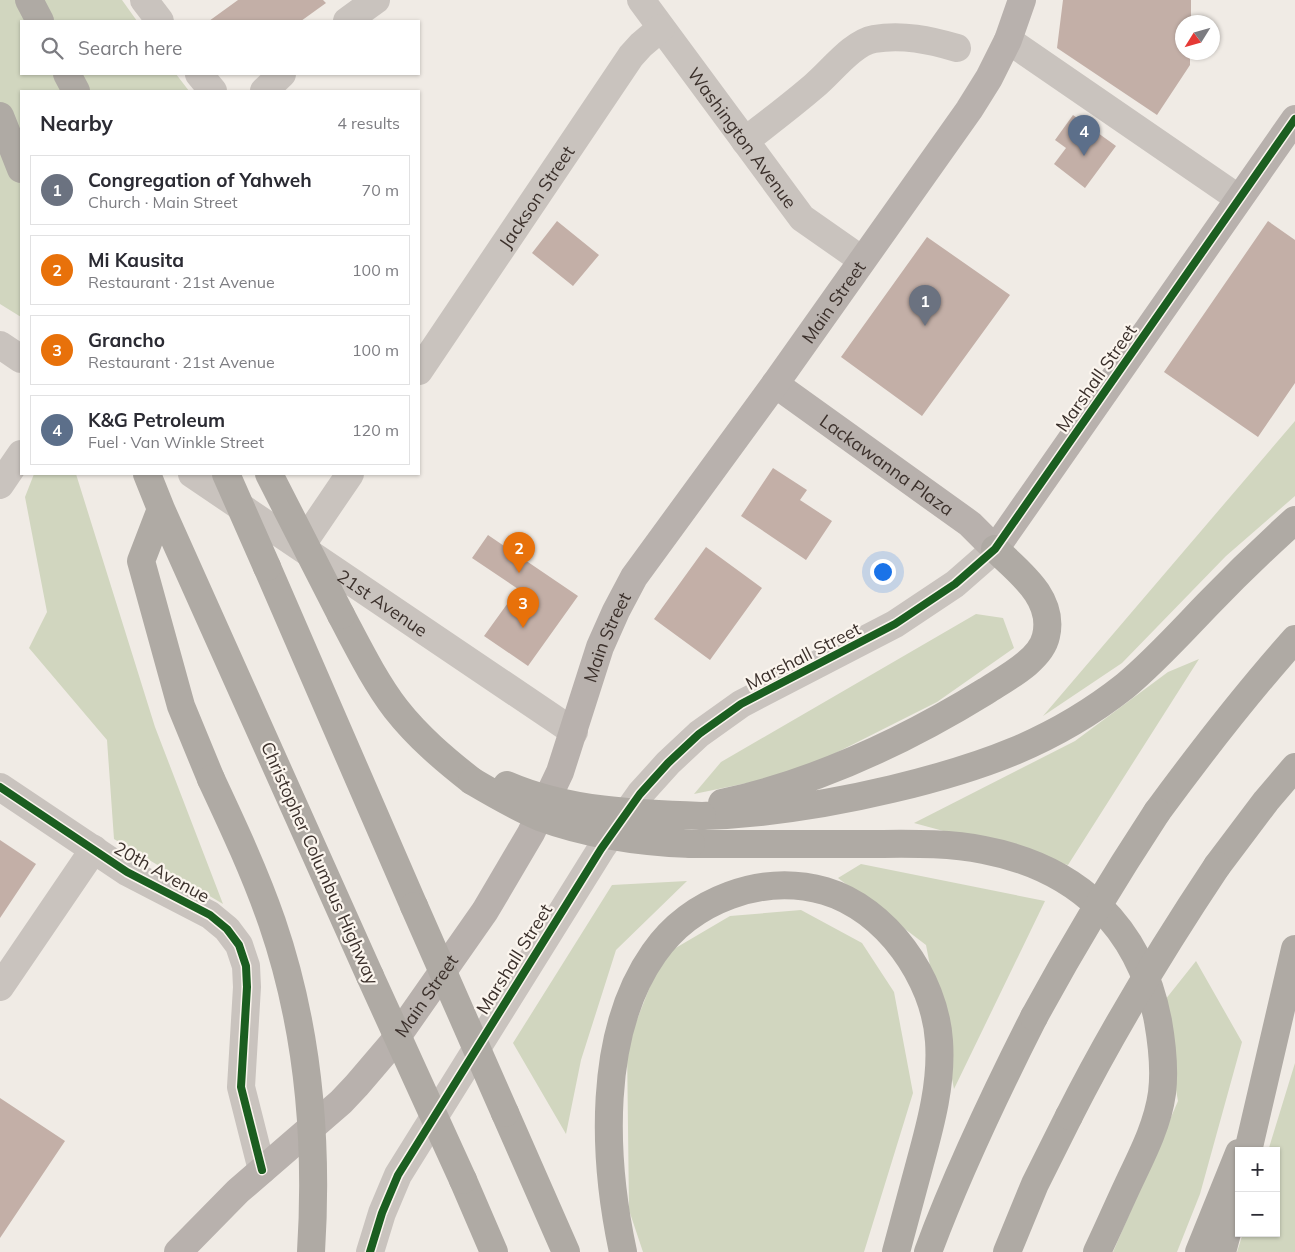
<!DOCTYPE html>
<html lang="en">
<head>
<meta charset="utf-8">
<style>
	body { margin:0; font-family:Mulish,sans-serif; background:#f2f2f3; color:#2b2b33 }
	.controls { position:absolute; right:15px; bottom:15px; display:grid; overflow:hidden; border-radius:0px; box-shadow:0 1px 4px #0004 }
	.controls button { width:45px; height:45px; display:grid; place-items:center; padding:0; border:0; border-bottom:1px solid #e1e1e2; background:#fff; color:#2b2b33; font:25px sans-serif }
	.compass { position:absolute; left:1175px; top:15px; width:45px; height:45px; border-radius:50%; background:#fff; box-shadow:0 1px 4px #0004; rotate:233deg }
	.you { position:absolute; left:882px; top:571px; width:18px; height:18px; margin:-12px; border:4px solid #fff; border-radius:50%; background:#1a73e8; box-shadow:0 0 0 8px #1a73e833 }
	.badge { display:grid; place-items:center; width:32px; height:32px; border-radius:50%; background:#0f766e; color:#fff; font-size:16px; font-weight:700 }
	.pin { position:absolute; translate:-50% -41px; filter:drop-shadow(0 1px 2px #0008) }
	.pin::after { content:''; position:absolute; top:26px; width:18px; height:15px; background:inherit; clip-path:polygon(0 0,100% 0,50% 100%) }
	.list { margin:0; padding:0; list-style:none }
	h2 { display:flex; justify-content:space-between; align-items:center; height:65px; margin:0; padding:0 20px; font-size:21px }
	h2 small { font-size:16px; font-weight:400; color:#7c7c81 }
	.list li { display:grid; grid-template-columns:32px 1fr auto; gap:15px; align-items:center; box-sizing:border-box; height:70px; margin:0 10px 10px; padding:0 10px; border:1px solid #e1e1e2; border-radius:0px }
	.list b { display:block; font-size:19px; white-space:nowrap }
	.list p { margin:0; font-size:16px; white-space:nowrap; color:#7c7c81 }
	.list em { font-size:16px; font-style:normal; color:#7c7c81 }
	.icon { flex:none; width:28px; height:28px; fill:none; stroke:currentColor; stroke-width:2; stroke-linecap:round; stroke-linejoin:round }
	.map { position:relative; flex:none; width:1295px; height:1252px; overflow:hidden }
	.search { position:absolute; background:#fff; box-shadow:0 1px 4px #0004; left:20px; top:20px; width:400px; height:55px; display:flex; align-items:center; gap:12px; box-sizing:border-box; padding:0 18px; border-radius:0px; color:#7c7c81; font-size:19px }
	.panel { position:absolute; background:#fff; box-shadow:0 1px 4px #0004; left:20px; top:90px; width:400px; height:385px; border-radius:0px }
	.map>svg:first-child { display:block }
	.green { fill:#d1d6bf }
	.building { fill:#c3afa7 }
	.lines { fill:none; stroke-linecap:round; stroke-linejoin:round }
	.minor { stroke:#c9c3be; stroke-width:28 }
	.major { stroke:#b8b1ad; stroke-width:28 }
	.highway { stroke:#afaaa4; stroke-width:28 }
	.highway-bridge { stroke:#afaaa4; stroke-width:28 }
	.cycleway-casing { stroke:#fbf5ee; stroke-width:11 }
	.cycleway { stroke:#1b5e20; stroke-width:8 }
	.labels { text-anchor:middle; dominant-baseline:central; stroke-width:4.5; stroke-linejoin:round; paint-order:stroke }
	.street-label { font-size:18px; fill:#3b302b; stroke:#fbf5ee }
</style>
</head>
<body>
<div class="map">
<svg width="1295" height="1252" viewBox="0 0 1295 1252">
	<rect width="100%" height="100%" fill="#f0ebe5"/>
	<path class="green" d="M0,0H122L137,21H21V74H176L189,91H21V317L0,304Z
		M1295,421V496L1226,556L1122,663L1043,716Z
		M34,474H76L155,727L223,904L114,839L107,740L29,648L47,612L25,497Z
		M976,614L1003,618L1014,648L937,702L796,773L694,794L721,762Z
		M1199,659L1068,865L914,823L1075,741L1168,672Z
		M861,864L1045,901L954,1089L926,945L838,878Z
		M687,881L616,950L581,1060L566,1134L513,1043L612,885Z
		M801,910L862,943L894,992L913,1093L864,1252H643L629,1210L627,1045L662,956L730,916Z
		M1196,961L1242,1042L1200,1194L1177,1252H1113L1178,1101L1161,1005Z
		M1295,1063V1252H1237L1243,1233H1276V1151H1268Z"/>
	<path class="building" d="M238,0H323L326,3L301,21H209Z
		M1063,0H1191V22H1182V52H1190V65L1157,115L1057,48Z
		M1073,115L1116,146L1085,188L1054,164L1066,148L1055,140Z
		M557,221L599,255L573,286L532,253Z
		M1268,221L1295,240V383L1258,437L1164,372Z
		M927,237L1010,295L922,416L841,357Z
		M773,468L807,490L800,500L832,521L806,560L741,516Z
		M488,535L578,596L528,666L484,636L518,589L472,558Z
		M706,547L762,588L710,660L654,619Z
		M0,840L36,864L0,918Z
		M0,1098L65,1141L0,1238Z"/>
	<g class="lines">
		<g class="minor">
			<path d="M144,0L160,21"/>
			<path id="s1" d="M641,0L802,218L862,260"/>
			<path d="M347,21L376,0"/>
			<path d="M1008,40L1238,198"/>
			<path d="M199,74L213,91"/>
			<path d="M264,91L282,74"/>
			<path d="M745,141C768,123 792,105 814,86C831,72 852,43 874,39C902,34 930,40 957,48"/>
			<path d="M0,345L21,359"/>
			<path id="s2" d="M419,371L631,56L641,45L661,28"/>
			<path id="s3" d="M192,474L574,732"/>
			<path d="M0,485L21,454"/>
			<path d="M301,546L350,474"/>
			<path d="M0,787L127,872L210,915L227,929L239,945L246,966L247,987L241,1087L262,1170"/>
			<path d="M0,987L94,849"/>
			<path d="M370,1252L382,1213L398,1175L601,849L640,794L668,763L699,734L741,704L895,624L955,584L995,549"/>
		</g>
		<g class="major">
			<path id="s4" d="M775,384L970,524L995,549L1295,119"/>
			<path id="s5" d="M178,1252L238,1191L341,1102L357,1085L392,1044L485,911L531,833L560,772L600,647L616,611L634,577L775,384L969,110L989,78L1008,40L1022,0"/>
		</g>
		<path class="highway" d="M29,0L40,21
			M67,74L76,91
			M0,116L21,169
			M147,474L161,509L370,976
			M161,509L141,561L181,706L211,779
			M267,567L414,906
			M341,615C358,647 374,680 396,709C418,737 444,759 472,781
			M722,803C815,783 905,741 986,691C1006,678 1041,660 1046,636C1055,598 1019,572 995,549
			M1157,812C1201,752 1246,694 1295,639
			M702,816C767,814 829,804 892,789C980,768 1053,743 1125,686C1155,661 1181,632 1208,604C1236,575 1265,547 1295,520
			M691,844C749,844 806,844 864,844C903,844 945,842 984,850C1078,868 1140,927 1158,1021C1162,1044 1165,1069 1162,1093C1158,1122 1145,1149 1132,1176C1120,1201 1109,1227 1097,1252
			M1217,866L1266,801L1295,767
			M505,1113L566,1252
			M1248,1151L1295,949
			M463,1180L494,1252
			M623,1252C603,1159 597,1034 654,953C691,900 762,873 825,891C886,909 935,978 939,1041C942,1082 931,1123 920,1163C912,1193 904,1222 896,1252
			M928,1252C958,1171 995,1094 1034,1017
			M1007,1252L1035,1184L1069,1116
			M1199,1252L1239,1153
			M1222,1252L1235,1203"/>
		<path class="highway-bridge" d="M226,474L267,567
			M269,474L341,615
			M211,779C233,826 255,873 272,922C308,1027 318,1142 311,1252
			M472,781C494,794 516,807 540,817C589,835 639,842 691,844
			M507,785C567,811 637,814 702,816
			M414,906L505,1113
			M370,976L463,1180
			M1034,1017C1072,947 1113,879 1157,812
			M1069,1116C1113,1029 1163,947 1217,866"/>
		<defs>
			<path id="cycleway" d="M0,787L127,872L210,915L227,929L239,945L246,966L247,987L241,1087L262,1170
				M370,1252L382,1213L398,1175L601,849L640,794L668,763L699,734L741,704L895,624L955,584L995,549L1295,119"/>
		</defs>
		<use href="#cycleway" class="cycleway-casing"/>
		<use href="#cycleway" class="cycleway"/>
	</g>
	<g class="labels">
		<g class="street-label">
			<text stroke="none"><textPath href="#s1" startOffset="171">Washington Avenue</textPath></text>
			<text stroke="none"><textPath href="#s2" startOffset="210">Jackson Street</textPath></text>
			<text stroke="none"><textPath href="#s5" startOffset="1168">Main Street</textPath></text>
			<text transform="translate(1096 378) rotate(-55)">Marshall Street</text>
			<text stroke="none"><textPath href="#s4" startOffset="138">Lackawanna Plaza</textPath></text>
			<text stroke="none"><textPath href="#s3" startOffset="230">21st Avenue</textPath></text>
			<text stroke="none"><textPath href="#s5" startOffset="762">Main Street</textPath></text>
			<text transform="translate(803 656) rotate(-27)">Marshall Street</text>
			<text transform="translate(320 863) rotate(66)">Christopher Columbus Highway</text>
			<text transform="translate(162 872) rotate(29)">20th Avenue</text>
			<text transform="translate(514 959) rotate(-58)">Marshall Street</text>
			<text stroke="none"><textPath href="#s5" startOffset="358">Main Street</textPath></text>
		</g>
	</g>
</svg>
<div class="controls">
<button>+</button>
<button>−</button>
</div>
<svg class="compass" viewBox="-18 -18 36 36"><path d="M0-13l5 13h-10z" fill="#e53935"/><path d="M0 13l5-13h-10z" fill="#7c7c81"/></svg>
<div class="you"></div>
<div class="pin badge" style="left:925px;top:326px;background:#6b7280">1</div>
<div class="pin badge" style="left:519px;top:573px;background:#e8710a">2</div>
<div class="pin badge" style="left:523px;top:628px;background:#e8710a">3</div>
<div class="pin badge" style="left:1084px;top:156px;background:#5c6f8a">4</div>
<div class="search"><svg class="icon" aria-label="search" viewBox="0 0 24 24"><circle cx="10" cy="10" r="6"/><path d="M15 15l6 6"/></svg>Search here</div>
<section class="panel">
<h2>Nearby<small>4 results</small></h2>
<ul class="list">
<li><span class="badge" style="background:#6b7280">1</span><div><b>Congregation of Yahweh</b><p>Church · Main Street</p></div><em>70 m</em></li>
<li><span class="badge" style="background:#e8710a">2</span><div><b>Mi Kausita</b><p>Restaurant · 21st Avenue</p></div><em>100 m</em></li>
<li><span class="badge" style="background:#e8710a">3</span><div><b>Grancho</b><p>Restaurant · 21st Avenue</p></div><em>100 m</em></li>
<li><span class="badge" style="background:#5c6f8a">4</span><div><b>K&amp;G Petroleum</b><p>Fuel · Van Winkle Street</p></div><em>120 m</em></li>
</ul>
</section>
</div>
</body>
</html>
